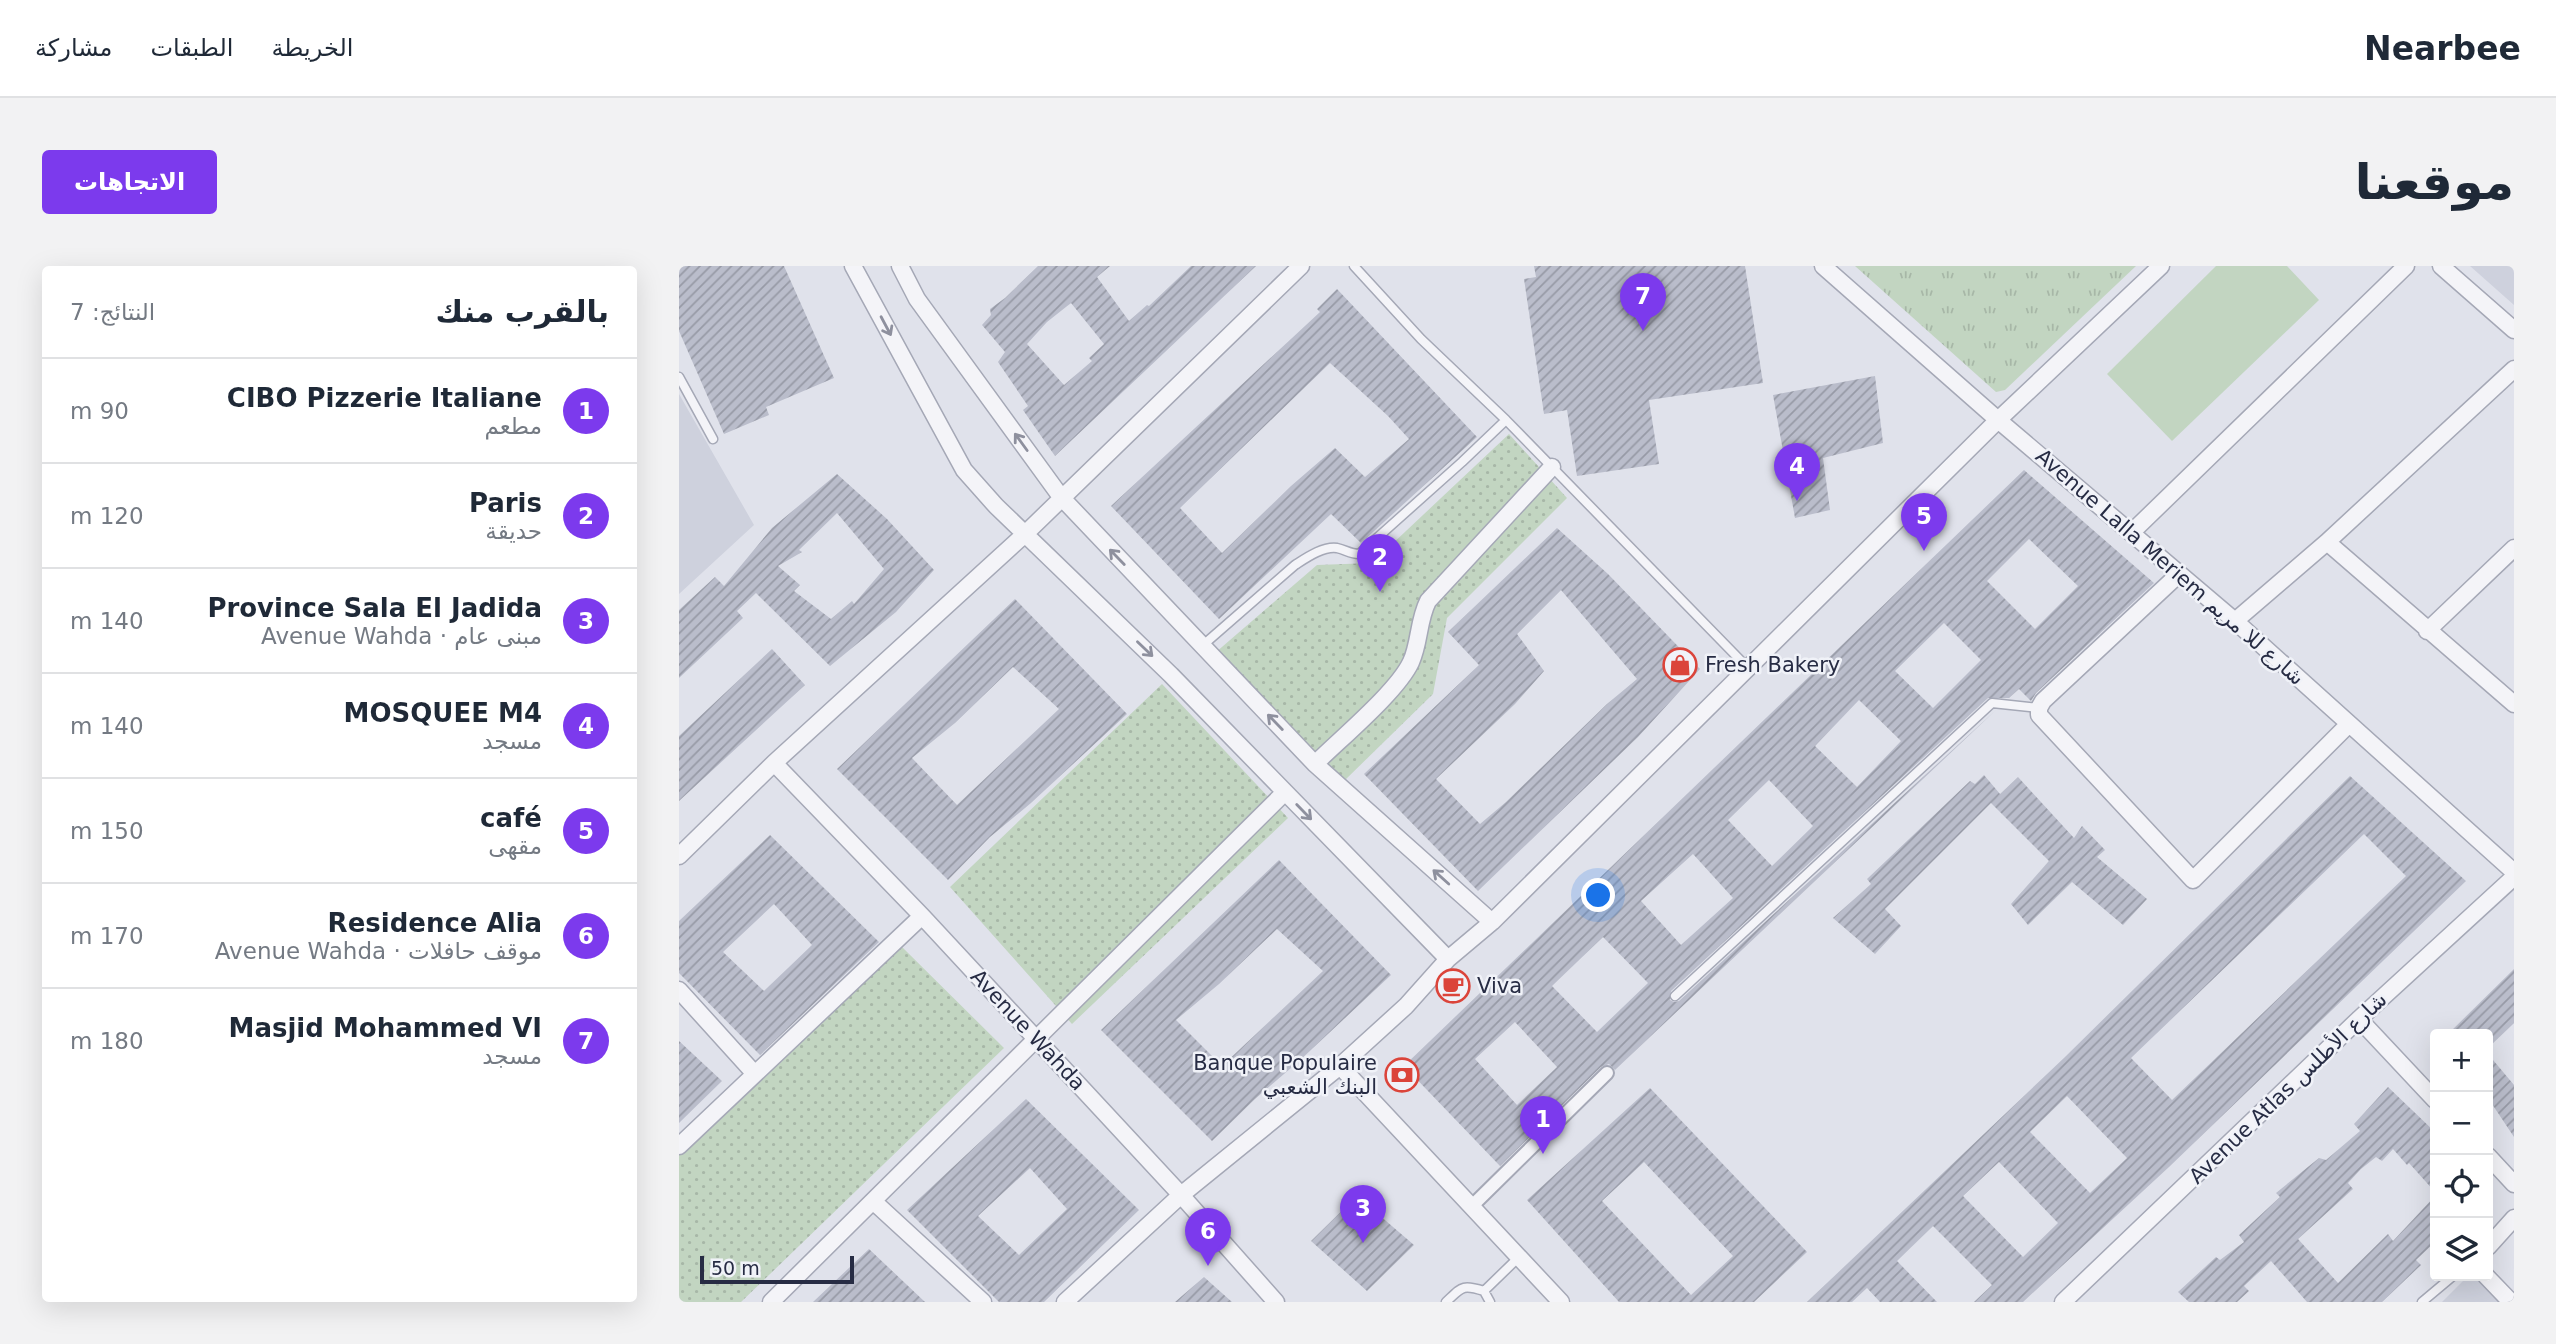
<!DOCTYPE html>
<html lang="ar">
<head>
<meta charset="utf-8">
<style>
	body { margin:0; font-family:"DejaVu Sans","Noto Naskh Arabic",sans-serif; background:#f2f2f3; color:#1f2937; direction:rtl }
	.controls { position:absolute; right:21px; bottom:21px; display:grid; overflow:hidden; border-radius:7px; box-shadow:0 7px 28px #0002 }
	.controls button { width:63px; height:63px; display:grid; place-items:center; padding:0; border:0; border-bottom:2px solid #e0e1e3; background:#fff; color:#1f2937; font:35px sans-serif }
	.scale { position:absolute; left:21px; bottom:18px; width:154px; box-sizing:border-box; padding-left:7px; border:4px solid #272c44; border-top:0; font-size:19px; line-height:24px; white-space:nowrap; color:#272c44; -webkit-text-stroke:5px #f0f2f8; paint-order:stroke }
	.you { position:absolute; left:920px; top:630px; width:24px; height:24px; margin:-18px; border:5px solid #fff; border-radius:50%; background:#1a73e8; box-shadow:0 0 0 10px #1a73e833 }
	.badge { display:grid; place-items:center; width:46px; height:46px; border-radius:50%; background:#7c3aed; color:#fff; font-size:23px; font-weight:700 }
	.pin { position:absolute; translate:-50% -58px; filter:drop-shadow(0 2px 4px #0008) }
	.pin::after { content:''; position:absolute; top:37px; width:24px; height:21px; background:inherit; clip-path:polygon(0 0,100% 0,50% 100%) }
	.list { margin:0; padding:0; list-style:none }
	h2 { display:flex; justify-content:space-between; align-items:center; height:91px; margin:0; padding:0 28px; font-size:30px }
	h2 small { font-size:23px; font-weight:400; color:#747a83 }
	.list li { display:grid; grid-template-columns:46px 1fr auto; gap:21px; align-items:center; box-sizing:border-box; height:105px; padding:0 28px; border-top:2px solid #e0e1e3 }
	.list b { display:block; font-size:26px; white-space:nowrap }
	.list p { margin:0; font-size:23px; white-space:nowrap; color:#747a83 }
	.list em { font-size:23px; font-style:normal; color:#747a83 }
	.icon { flex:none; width:38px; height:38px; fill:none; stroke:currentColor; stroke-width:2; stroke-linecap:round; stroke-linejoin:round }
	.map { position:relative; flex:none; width:1835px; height:1036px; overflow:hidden; direction:ltr; border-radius:7px }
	header { display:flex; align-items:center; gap:42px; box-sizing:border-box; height:98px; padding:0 35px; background:#fff; border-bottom:2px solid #e0e1e3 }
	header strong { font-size:33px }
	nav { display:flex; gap:38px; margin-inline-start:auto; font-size:24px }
	.intro { display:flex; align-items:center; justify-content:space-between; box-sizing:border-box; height:168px; padding:0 42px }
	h1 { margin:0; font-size:49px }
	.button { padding:18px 32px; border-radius:7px; background:#7c3aed; color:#fff; font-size:24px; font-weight:700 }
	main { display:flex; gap:42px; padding:0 42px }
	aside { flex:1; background:#fff; border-radius:7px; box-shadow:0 7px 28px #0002 }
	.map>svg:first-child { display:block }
	.built { fill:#ced1dd }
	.grass { fill:url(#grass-tufts) }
	.park { fill:url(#park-dots) }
	.pitch { fill:#c2d5c1 }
	.building { fill:url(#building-hatch); fill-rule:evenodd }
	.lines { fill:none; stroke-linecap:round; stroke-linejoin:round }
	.service-casing { stroke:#a5a8b6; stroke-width:11 }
	.pedestrian-casing { stroke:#a5a8b6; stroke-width:16 }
	.minor-casing { stroke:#a5a8b6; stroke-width:19 }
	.service { stroke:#f4f4f8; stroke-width:8 }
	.pedestrian { stroke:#f4f4f8; stroke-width:12 }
	.minor { stroke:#f4f4f8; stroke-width:16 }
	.oneway { stroke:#8e909e }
	.labels { text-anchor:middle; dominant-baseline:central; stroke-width:5; stroke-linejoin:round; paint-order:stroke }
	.street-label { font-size:21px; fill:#272c44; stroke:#f0f2f8 }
	.poi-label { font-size:21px; fill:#272c44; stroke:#f0f2f8; text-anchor:start }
</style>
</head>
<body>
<header>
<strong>Nearbee</strong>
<nav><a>الخريطة</a><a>الطبقات</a><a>مشاركة</a></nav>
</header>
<div class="intro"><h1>موقعنا</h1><a class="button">الاتجاهات</a></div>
<main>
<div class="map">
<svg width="1835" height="1036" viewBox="0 0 1835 1036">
	<defs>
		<pattern id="grass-tufts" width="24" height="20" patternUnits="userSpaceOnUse" patternTransform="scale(1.75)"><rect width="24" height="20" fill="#c2d5c1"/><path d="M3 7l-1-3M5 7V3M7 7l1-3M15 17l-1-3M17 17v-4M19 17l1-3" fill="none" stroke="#a7b7a7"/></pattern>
		<pattern id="park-dots" width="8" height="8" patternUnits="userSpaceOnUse" patternTransform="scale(1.75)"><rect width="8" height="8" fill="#c2d5c1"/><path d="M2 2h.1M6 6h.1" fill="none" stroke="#a7b7a7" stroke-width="1.8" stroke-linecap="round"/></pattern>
		<pattern id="building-hatch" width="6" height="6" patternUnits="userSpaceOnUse" patternTransform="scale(1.75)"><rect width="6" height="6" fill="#babdcb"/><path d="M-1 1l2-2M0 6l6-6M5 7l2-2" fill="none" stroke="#979aa6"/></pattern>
	</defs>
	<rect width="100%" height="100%" fill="#e0e2eb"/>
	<path class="built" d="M1791,0H1835V39Z
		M0,128L75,259L0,328Z
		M1789,1010H1796L1820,1036H1763Z"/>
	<path class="grass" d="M1176,0H1457L1326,124L1317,126Z"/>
	<path class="park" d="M830,168L888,232L768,352L754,428L664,516L536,387L638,299L693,297Z
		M483,418L609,552L393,758L271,621Z
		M222,680L325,782L62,1036H0V887Z"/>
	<path class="pitch" d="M1537,0H1608L1640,34L1493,175L1428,108Z"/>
	<path class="building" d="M0,0H105L155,112L87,141L90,149L45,168L0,65Z
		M359,0H431L418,11L450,55L468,39L470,40L512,0H577L376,190L344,144L349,140L319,96L326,86L303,59L312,49L311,43L326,32ZM392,37L425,78L410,92L413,95L385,119L348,78L368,56Z
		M855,0H1066L1084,117L970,134L980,198L898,210L888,144L865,148L845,13L857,11Z
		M658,23L798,171L682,277L652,248L540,353L432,240L641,46L638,43ZM651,97L709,150L730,173L686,211L656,182L612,220L543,287L501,242Z
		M1196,110L1204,177L1144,192L1151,244L1116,252L1094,129Z
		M1345,204L1475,317L1357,427L1352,435L1340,423L1330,432H1309L992,725L991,734L995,736L1000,735L1317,444L936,804L930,798L922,801L821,900L725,800ZM1350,273L1399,320L1356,363L1308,315ZM1265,357L1302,394L1254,442L1216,405ZM1180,434L1222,475L1178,521L1136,480ZM1090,514L1134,560L1093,600L1049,554ZM1014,588L1054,632L1002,679L962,635ZM924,671L969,717L918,766L873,720ZM836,756L878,801L838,839L796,793Z
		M158,208L208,253L255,304L217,346L151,400L77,327L58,345L64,352L0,412V344L36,311L45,320L93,262ZM158,247L205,303L175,338L173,335L152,353L115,325L121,319L99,300L123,286L120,284Z
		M878,262L929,308L1021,403L959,471L799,625L685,508L800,399L769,366ZM882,324L958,413L928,438L827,536L801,558L757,513L836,438L865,405L838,368Z
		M336,333L448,448L352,537L311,571L269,614L158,503ZM334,401L380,443L278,539L233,492L276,457Z
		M93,383L126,419L0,535V470Z
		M1305,509L1321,528L1316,533L1339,511L1395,572L1403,560L1426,584L1418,591L1468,633L1444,659L1393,616L1349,659L1332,638L1370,595L1312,537L1206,643L1222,660L1196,688L1154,652L1192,618L1188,613L1291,515L1296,518Z
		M1671,510L1787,615L1490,901L1344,1036H1295L1313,1019L1254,960L1218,995L1258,1036H1201L1188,1022L1173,1036H1128L1386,791ZM1685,568L1727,610L1493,834L1452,792ZM1388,830L1448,892L1411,927L1351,866ZM1320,896L1379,957L1344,991L1284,930Z
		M91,569L200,676L81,789L0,707V655ZM95,638L133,679L85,725L44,686Z
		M600,594L712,709L619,796L576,833L533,875L422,764ZM598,663L644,705L543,800L497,754L540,718Z
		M1835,703V757L1809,782V768H1769Z
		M0,775L43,815L0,857Z
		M1809,788L1835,819V871L1809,832Z
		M1709,821L1756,866V926L1730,897L1728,899L1714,883L1703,895L1697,891L1682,903L1669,917L1674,923L1619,973L1659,1017L1709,968L1714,975L1756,930V976L1737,994L1742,999L1703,1036H1628L1592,995L1565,1020L1570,1025L1558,1036H1510L1499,1026L1537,991L1541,994L1565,976L1560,969L1601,931L1597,927L1640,892L1647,894L1681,865L1675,858Z
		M971,822L1128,986L1075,1036H940L848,934ZM965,896L1054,990L1012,1029L923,935Z
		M347,833L460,944L365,1036H320L228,944ZM351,902L388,943L340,989L299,950Z
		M678,930L735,979L688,1025L632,975Z
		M190,983L246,1036H134Z
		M525,1011L553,1036H496Z"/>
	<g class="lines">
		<defs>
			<path id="service" d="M0,111L34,173
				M827,154L1069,402
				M523,380L616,299C627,292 644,280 658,282C667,284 671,288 680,288L783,196L827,154L742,73L675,0
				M996,730L1313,437L1360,442
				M805,1025L840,991
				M767,1036C783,1021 783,1018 805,1025L811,1036
				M1743,1036L1774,1010"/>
			<path id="pedestrian" d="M793,940L928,807"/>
			<path id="minor" d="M174,0L285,204L317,240L492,409L769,693
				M221,0L238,33L382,231L636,498L813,656
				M1144,0L1319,154L1556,355L1835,606
				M1762,0L1835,64
				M1452,267L1727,0
				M1648,276L1835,103
				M1500,308L1364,435L1360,442V449L1514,614L1670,458
				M1556,355L1648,276L1835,438
				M1748,365L1835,282
				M95,497L243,650L502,929L597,1036
				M636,498C661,473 718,426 732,396C741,376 739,355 749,335L873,201
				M0,590L95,497L346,268L622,0
				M0,724L75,807
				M1680,753L1756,834
				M661,800L882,1036
				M0,880L243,650
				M1809,890L1835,918
				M194,935L304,1036
				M1809,981L1835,952
				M1807,1010L1832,1036
				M92,1036L606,526
				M386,1036L502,929L661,800L727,740L769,693L813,656L1319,154L1482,0
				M1384,1036L1680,753L1835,611"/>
		</defs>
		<use href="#service" class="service-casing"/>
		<use href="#pedestrian" class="pedestrian-casing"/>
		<use href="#minor" class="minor-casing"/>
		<use href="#service" class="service"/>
		<use href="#pedestrian" class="pedestrian"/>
		<use href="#minor" class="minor"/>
	</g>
	<defs><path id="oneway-shaft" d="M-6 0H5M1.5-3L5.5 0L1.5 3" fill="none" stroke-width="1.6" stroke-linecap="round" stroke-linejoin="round" transform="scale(1.75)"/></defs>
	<g class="oneway">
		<use href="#oneway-shaft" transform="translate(207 60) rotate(62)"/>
		<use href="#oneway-shaft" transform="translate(342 176) rotate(-126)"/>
		<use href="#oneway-shaft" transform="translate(438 291) rotate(-134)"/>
		<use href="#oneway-shaft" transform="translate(466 383) rotate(44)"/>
		<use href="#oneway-shaft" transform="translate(596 456) rotate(-134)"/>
		<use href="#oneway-shaft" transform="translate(625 546) rotate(46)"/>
		<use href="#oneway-shaft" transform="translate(762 611) rotate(-138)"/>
	</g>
	<defs>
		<symbol id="shop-ring" viewBox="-11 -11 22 22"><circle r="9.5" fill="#f0f2f8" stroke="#db443a" stroke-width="1.5"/><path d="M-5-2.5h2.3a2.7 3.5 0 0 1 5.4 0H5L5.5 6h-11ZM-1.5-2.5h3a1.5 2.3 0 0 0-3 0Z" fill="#db443a"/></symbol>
		<symbol id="cafe-ring" viewBox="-11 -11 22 22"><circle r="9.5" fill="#f0f2f8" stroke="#db443a" stroke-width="1.5"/><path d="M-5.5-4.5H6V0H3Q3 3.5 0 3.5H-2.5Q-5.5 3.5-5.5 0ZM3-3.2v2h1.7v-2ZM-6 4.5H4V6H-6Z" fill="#db443a"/></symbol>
		<symbol id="bank-ring" viewBox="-11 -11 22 22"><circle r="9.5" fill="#f0f2f8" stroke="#db443a" stroke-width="1.5"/><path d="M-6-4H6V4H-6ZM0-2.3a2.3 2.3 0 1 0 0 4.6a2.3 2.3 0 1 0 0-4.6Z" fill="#db443a"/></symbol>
	</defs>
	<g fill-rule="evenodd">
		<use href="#shop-ring" x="982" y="380" width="38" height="38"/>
		<use href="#cafe-ring" x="755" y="701" width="38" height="38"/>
		<use href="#bank-ring" x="704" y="790" width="38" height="38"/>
	</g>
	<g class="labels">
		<g class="street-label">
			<text transform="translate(1491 301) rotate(41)">Avenue Lalla Meriem شارع للا مريم</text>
			<text transform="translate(349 764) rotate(47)">Avenue Wahda</text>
			<text transform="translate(1609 822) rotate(-44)">Avenue Atlas شارع الأطلس</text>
		</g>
		<g class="poi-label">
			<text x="1026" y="399">Fresh Bakery</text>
			<text x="798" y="720">Viva</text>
			<text x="698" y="797" text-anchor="end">Banque Populaire<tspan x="698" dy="24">البنك الشعبي</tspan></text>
		</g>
	</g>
</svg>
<div class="controls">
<button>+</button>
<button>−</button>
<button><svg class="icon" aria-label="locate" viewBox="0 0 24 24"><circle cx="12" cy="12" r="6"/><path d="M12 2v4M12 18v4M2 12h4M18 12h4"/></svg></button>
<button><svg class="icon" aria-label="layers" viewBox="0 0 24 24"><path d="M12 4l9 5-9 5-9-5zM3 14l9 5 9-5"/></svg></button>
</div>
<div class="scale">50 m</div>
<div class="you"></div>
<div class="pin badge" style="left:864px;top:888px">1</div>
<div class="pin badge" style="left:701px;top:326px">2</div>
<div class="pin badge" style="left:684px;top:977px">3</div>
<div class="pin badge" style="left:1118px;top:235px">4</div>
<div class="pin badge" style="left:1245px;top:285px">5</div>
<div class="pin badge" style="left:529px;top:1000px">6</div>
<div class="pin badge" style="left:964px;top:65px">7</div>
</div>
<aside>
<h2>بالقرب منك<small>النتائج: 7</small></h2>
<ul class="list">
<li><span class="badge">1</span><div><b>CIBO Pizzerie Italiane</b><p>مطعم</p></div><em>90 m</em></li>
<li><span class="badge">2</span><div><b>Paris</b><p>حديقة</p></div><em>120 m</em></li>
<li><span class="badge">3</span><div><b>Province Sala El Jadida</b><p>مبنى عام · Avenue Wahda</p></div><em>140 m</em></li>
<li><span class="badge">4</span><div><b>MOSQUEE M4</b><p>مسجد</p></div><em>140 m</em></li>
<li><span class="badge">5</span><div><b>café</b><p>مقهى</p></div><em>150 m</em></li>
<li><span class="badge">6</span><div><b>Residence Alia</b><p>موقف حافلات · Avenue Wahda</p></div><em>170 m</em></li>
<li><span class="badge">7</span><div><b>Masjid Mohammed VI</b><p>مسجد</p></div><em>180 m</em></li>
</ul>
</aside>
</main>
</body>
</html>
